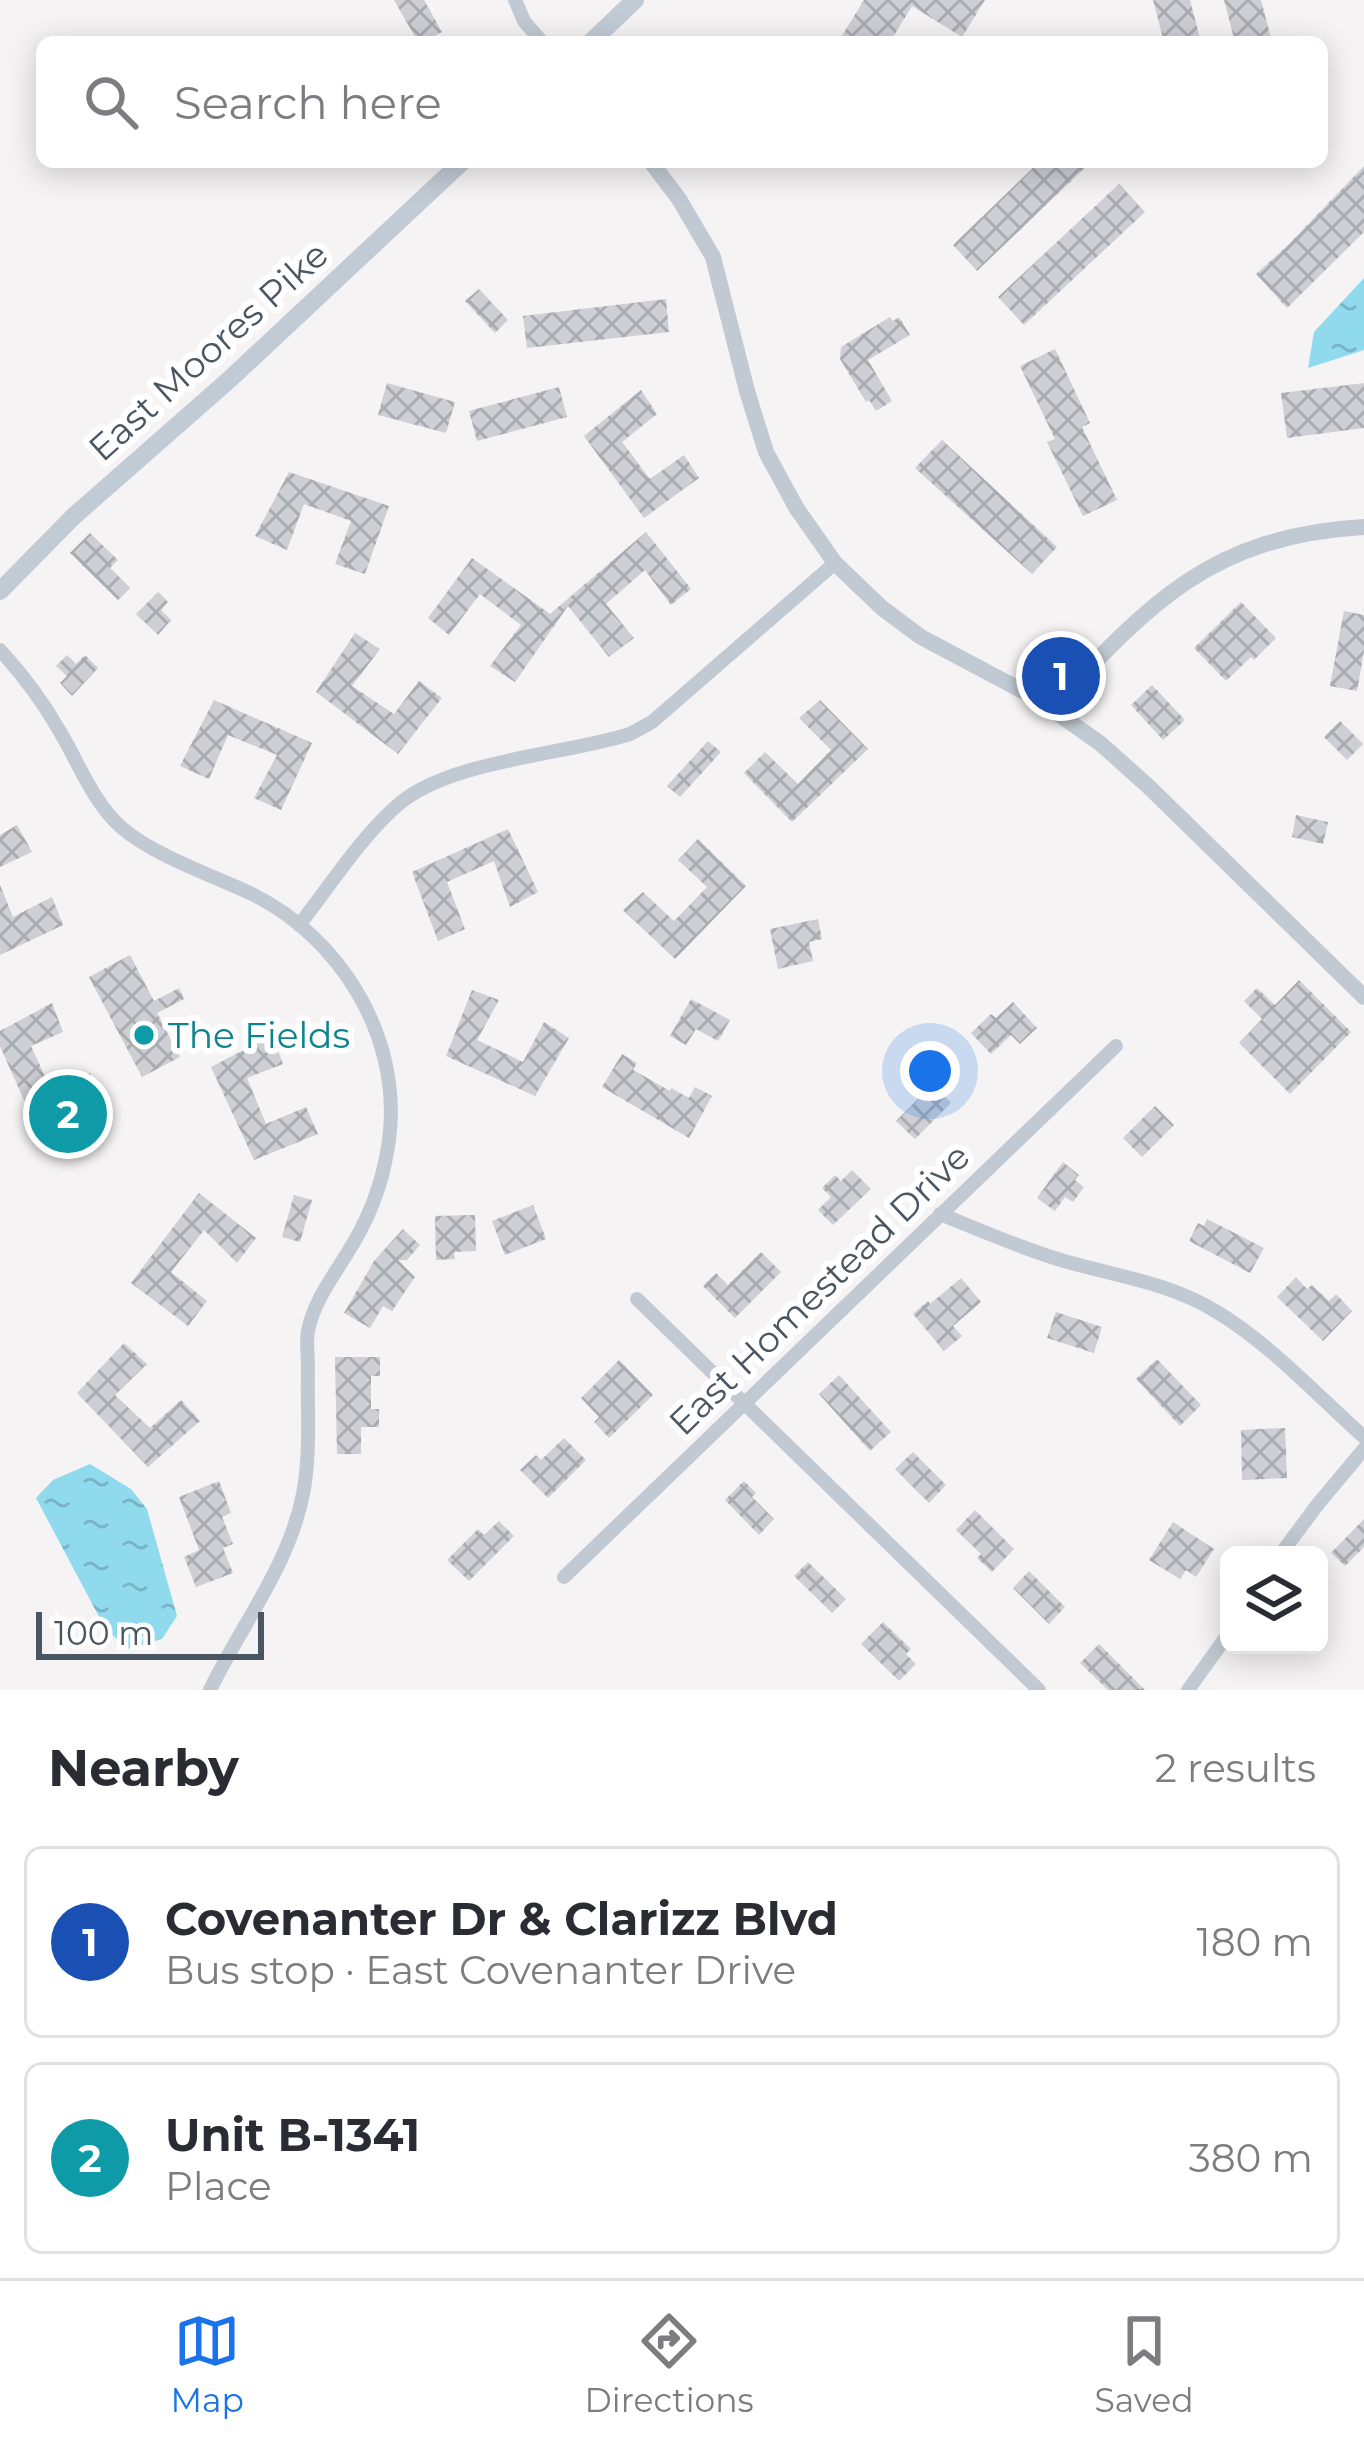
<!DOCTYPE html>
<html lang="en">
<head>
<meta charset="utf-8">
<style>
	body { margin:0; font-family:Montserrat,sans-serif; background:#f2f2f3; color:#2b2b33 }
	.controls { position:absolute; right:36px; bottom:36px; display:grid; overflow:hidden; border-radius:18px; box-shadow:0 6px 30px #0003 }
	.controls button { width:108px; height:108px; display:grid; place-items:center; padding:0; border:0; border-bottom:3px solid #e1e1e2; background:#fff; color:#2b2b33; font:60px sans-serif }
	.scale { position:absolute; left:36px; bottom:30px; width:228px; box-sizing:border-box; padding-left:12px; border:6px solid #4a5661; border-top:0; font-size:33px; line-height:42px; white-space:nowrap; color:#4a5661; -webkit-text-stroke:9px #fff; paint-order:stroke }
	.you { position:absolute; left:930px; top:1071px; width:42px; height:42px; margin:-30px; border:9px solid #fff; border-radius:50%; background:#1a73e8; box-shadow:0 0 0 18px #1a73e833 }
	.badge { display:grid; place-items:center; width:78px; height:78px; border-radius:50%; background:#1a73e8; color:#fff; font-size:39px; font-weight:700 }
	.pin { position:absolute; translate:-50% -50%; border:6px solid #fff; box-shadow:0 3px 12px #0006 }
	.list { margin:0; padding:0; list-style:none }
	h2 { display:flex; justify-content:space-between; align-items:center; height:156px; margin:0; padding:0 48px; font-size:51px }
	h2 small { font-size:39px; font-weight:400; color:#7c7c81 }
	.list li { display:grid; grid-template-columns:78px 1fr auto; gap:36px; align-items:center; box-sizing:border-box; height:192px; margin:0 24px 24px; padding:0 24px; border:3px solid #e1e1e2; border-radius:18px }
	.list b { display:block; font-size:45px; white-space:nowrap }
	.list p { margin:0; font-size:39px; white-space:nowrap; color:#7c7c81 }
	.list em { font-size:39px; font-style:normal; color:#7c7c81 }
	.icon { flex:none; width:66px; height:66px; fill:none; stroke:currentColor; stroke-width:2; stroke-linecap:round; stroke-linejoin:round }
	.map { position:relative; flex:none; width:1364px; height:1690px; overflow:hidden }
	.search { position:absolute; background:#fff; box-shadow:0 6px 30px #0003; left:36px; right:36px; top:36px; height:132px; display:flex; align-items:center; gap:30px; box-sizing:border-box; padding:0 42px; border-radius:18px; color:#7c7c81; font-size:45px }
	.sheet { height:588px; background:#fff }
	nav { display:flex; justify-content:space-around; align-items:center; box-sizing:border-box; height:168px; border-top:3px solid #e1e1e2; background:#fff; font-size:33px; color:#7c7c81 }
	nav a { display:grid; justify-items:center; gap:6px }
	nav .on { color:#1a73e8 }
	.map>svg:first-child { display:block }
	.water { fill:url(#water-ripples) }
	.building { fill:url(#building-cross-hatch) }
	.lines { fill:none; stroke-linecap:round; stroke-linejoin:round }
	.minor { stroke:#c1cad2; stroke-width:14 }
	.tertiary { stroke:#c1cad2; stroke-width:16 }
	.secondary { stroke:#c1cbd6; stroke-width:18 }
	.culture-dot { fill:#0f9aa8; stroke:#fff; stroke-width:4.5 }
	.labels { text-anchor:middle; dominant-baseline:central; stroke-width:12; stroke-linejoin:round; paint-order:stroke }
	.street-label { font-size:36px; fill:#4a5661; stroke:#fff }
	.culture-label { font-size:36px; fill:#0d838f; stroke:#fff; text-anchor:start }
</style>
</head>
<body>
<div class="map">
<svg width="1364" height="1690" viewBox="0 0 1364 1690">
	<defs>
		<pattern id="water-ripples" width="26" height="14" patternUnits="userSpaceOnUse" patternTransform="scale(3)"><rect width="26" height="14" fill="#90daee"/><path d="M2 4q2-2 4 0t4 0M15 11q2-2 4 0t4 0" fill="none" stroke="#78b4c4"/></pattern>
		<pattern id="building-cross-hatch" width="8" height="8" patternUnits="userSpaceOnUse" patternTransform="scale(3)"><rect width="8" height="8" fill="#cdcfd5"/><path d="M0 0l8 8M0 8l8-8" fill="none" stroke="#a8abb0"/></pattern>
	</defs>
	<rect width="100%" height="100%" fill="#f5f3f3"/>
	<path class="water" d="M1364,278V350L1308,368L1314,332Z
		M90,1464L131,1489L147,1509L177,1616L162,1639L128,1649L105,1628L36,1498L53,1480Z"/>
	<path class="building" d="M394,0H424L442,32L424,42H418Z
		M864,0H985L962,37L912,6L890,42H838Z
		M1153,0H1190L1201,42H1164Z
		M1224,0H1261L1272,42H1235Z
		M1039,162H1091L977,271L953,245Z
		M1364,166V232L1287,308L1256,274L1287,246Z
		M1119,184L1145,212L1024,325L998,297Z
		M479,289L508,320L495,333L465,301Z
		M666,299L669,332L527,348L523,316Z
		M890,317L893,321L899,317L910,335L868,360L892,401L876,411L869,400L866,402L840,359L841,347Z
		M1055,349L1090,423L1082,427L1117,500L1083,516L1047,442L1055,439L1020,366Z
		M387,383L455,402L446,433L378,415Z
		M1364,383V428L1287,438L1281,393Z
		M559,387L567,417L477,441L469,411Z
		M641,390L657,414L622,442L650,479L684,455L699,478L644,518L584,436Z
		M942,440L1057,547L1032,574L915,468Z
		M289,472L389,506L365,574L335,564L351,521L304,504L287,550L255,536Z
		M646,532L691,589L671,605L645,570L606,604L634,638L609,657L568,606L515,682L490,666L521,625L480,594L449,635L428,618L472,558L550,614Z
		M90,533L118,560L110,568L130,588L118,600L70,553Z
		M158,592L168,602L161,610L171,620L158,635L136,614Z
		M1241,602L1276,638L1254,660L1251,657L1226,681L1194,648Z
		M1344,611L1364,615V651L1357,691L1330,686Z
		M355,633L380,649L352,686L394,714L419,681L442,698L398,754L316,692Z
		M67,655L76,664L85,655L98,668L72,696L60,683L67,676L56,666Z
		M1152,685L1185,720L1163,740L1131,705Z
		M214,700L312,743L281,810L254,798L277,755L228,735L209,779L180,766Z
		M820,700L868,749L792,822L744,773L765,752L798,784L831,750L799,718Z
		M1340,721L1363,744L1347,760L1324,737Z
		M708,741L721,752L680,797L667,786Z
		M1296,815L1328,822L1323,844L1292,837Z
		M17,825L32,852L0,867V835Z
		M508,829L538,892L510,907L494,861L447,882L465,929L438,941L412,872Z
		M698,839L746,886L675,959L623,910L643,892L674,921L707,887L678,860Z
		M0,885L13,917L52,897L63,925L0,955Z
		M818,919L822,939L809,942L813,961L778,969L770,929Z
		M130,955L154,1001L179,988L184,999L157,1013L180,1057L142,1077L89,977Z
		M1299,980L1351,1032L1290,1094L1239,1043L1262,1019L1244,1001L1257,988L1275,1005Z
		M472,990L499,1000L477,1040L523,1062L544,1022L569,1038L535,1096L446,1056Z
		M691,999L730,1020L718,1041L696,1029L686,1045L670,1036Z
		M1013,1002L1037,1028L1020,1044L1011,1035L991,1054L971,1033L991,1014L996,1018Z
		M52,1003L63,1032L31,1046L52,1092L90,1073L98,1102L74,1111L76,1116L64,1121L62,1116L35,1125L0,1046V1031Z
		M272,1035L283,1064L247,1078L266,1124L306,1107L318,1134L254,1160L211,1067Z
		M622,1054L637,1063L633,1070L670,1091L671,1088L689,1098L695,1087L712,1096L689,1138L602,1087Z
		M933,1084L951,1103L915,1139L896,1121Z
		M1155,1106L1174,1125L1142,1157L1123,1138Z
		M1063,1162L1079,1175L1075,1180L1084,1187L1073,1202L1065,1197L1055,1211L1037,1198Z
		M852,1170L871,1189L833,1225L818,1210L831,1197L822,1188L835,1175L841,1181Z
		M199,1193L256,1238L237,1263L204,1230L171,1272L207,1301L188,1326L131,1283Z
		M294,1195L312,1200L300,1242L282,1237Z
		M533,1205L546,1239L505,1255L492,1221Z
		M475,1215L476,1251L454,1252L455,1259L436,1260L435,1216Z
		M1207,1219L1264,1248L1250,1273L1189,1241L1198,1223L1204,1226Z
		M403,1229L420,1245L407,1260H398L415,1277L392,1311L383,1306L370,1328L344,1313L374,1261Z
		M761,1252L781,1272L735,1318L703,1286L716,1273L728,1285Z
		M1296,1277L1307,1289L1312,1285L1329,1301L1336,1294L1352,1311L1323,1341L1277,1297Z
		M961,1278L981,1302L953,1326L962,1336L944,1351L913,1314L928,1301L930,1304Z
		M1056,1312L1102,1327L1094,1353L1047,1338Z
		M124,1343L147,1364L115,1395L150,1428L181,1400L200,1421L148,1467L77,1393Z
		M335,1357H380V1376H371V1409H379V1427H361V1454H337Z
		M1157,1359L1201,1405L1180,1426L1136,1379Z
		M619,1360L653,1395L609,1438L594,1422L599,1417L581,1398Z
		M839,1375L891,1432L870,1451L819,1394Z
		M1285,1428L1287,1478L1242,1480L1241,1430Z
		M564,1438L586,1460L548,1498L520,1470L536,1455L541,1460Z
		M913,1452L946,1485L929,1503L895,1469Z
		M219,1481L231,1513L222,1517L233,1544L223,1548L233,1573L196,1587L184,1557L199,1550L179,1497Z
		M744,1481L756,1493L752,1497L774,1519L759,1535L725,1500Z
		M975,1510L1014,1549L992,1572L977,1558L981,1554L956,1530Z
		M1364,1519V1547L1345,1566L1331,1553Z
		M499,1521L514,1536L469,1581L447,1560L478,1529L484,1535Z
		M1173,1522L1214,1549L1196,1577L1186,1570L1180,1579L1149,1560Z
		M808,1562L846,1599L832,1613L794,1576Z
		M1029,1571L1065,1607L1049,1624L1013,1588Z
		M883,1622L911,1649L906,1654L916,1664L899,1681L861,1644Z
		M1099,1644L1145,1690H1108L1080,1663Z"/>
	<g class="lines">
		<path class="minor" d="M515,0L524,21L542,42
			M0,650C23,675 42,700 59,730C79,763 93,803 122,828C153,855 214,876 252,894C339,937 399,1033 390,1131C386,1171 374,1208 354,1242C338,1270 314,1299 308,1331C306,1342 308,1356 308,1367C307,1409 311,1453 303,1494C289,1566 241,1625 210,1690
			M299,925C330,886 362,835 400,803C452,760 564,755 630,734L652,722L835,563
			M940,1214C980,1230 1020,1248 1061,1260C1114,1276 1169,1282 1217,1312C1269,1343 1319,1397 1364,1437
			M637,1299L1039,1690
			M1280,1555L1318,1504L1364,1449
			M564,1577L1116,1046
			M1188,1690L1229,1633"/>
		<path class="tertiary" d="M651,162L679,199L713,257L747,391L766,452L797,509L835,563L882,608L921,637L1036,698L1101,744L1149,787L1364,997
			M1052,708C1150,602 1212,536 1364,527"/>
		<path class="secondary" d="M591,42L635,0
			M0,591L74,516L230,379L462,162"/>
	</g>
	<circle class="culture-dot" cx="144" cy="1035" r="12"/>
	<g class="labels">
		<g class="street-label">
			<text transform="translate(208 351) rotate(-42)">East Moores Pike</text>
			<text transform="translate(819 1289) rotate(-44)">East Homestead Drive</text>
		</g>
		<g class="culture-label">
			<text x="168" y="1035">The Fields</text>
		</g>
	</g>
</svg>
<div class="controls">
<button><svg class="icon" aria-label="layers" viewBox="0 0 24 24"><path d="M12 4l9 5-9 5-9-5zM3 14l9 5 9-5"/></svg></button>
</div>
<div class="scale">100 m</div>
<div class="you"></div>
<div class="pin badge" style="left:1061px;top:676px;background:#1a4fb4">1</div>
<div class="pin badge" style="left:68px;top:1114px;background:#0f9aa8">2</div>
<div class="search"><svg class="icon" aria-label="search" viewBox="0 0 24 24"><circle cx="10" cy="10" r="6"/><path d="M15 15l6 6"/></svg>Search here</div>
</div>
<section class="sheet">
<h2>Nearby<small>2 results</small></h2>
<ul class="list">
<li><span class="badge" style="background:#1a4fb4">1</span><div><b>Covenanter Dr &amp; Clarizz Blvd</b><p>Bus stop · East Covenanter Drive</p></div><em>180 m</em></li>
<li><span class="badge" style="background:#0f9aa8">2</span><div><b>Unit B-1341</b><p>Place</p></div><em>380 m</em></li>
</ul>
</section>
<nav>
<a class="on"><svg class="icon" aria-label="map" viewBox="0 0 24 24"><path d="M3 6l6-2 6 2 6-2v14l-6 2-6-2-6 2zM9 4v14M15 6v14"/></svg>Map</a>
<a><svg class="icon" aria-label="directions" viewBox="0 0 24 24"><path d="M12 3l9 9-9 9-9-9zM9 14v-3h6M13 9l2 2-2 2"/></svg>Directions</a>
<a><svg class="icon" aria-label="saved" viewBox="0 0 24 24"><path d="M7 4h10v16l-5-4-5 4z"/></svg>Saved</a>
</nav>
</body>
</html>
